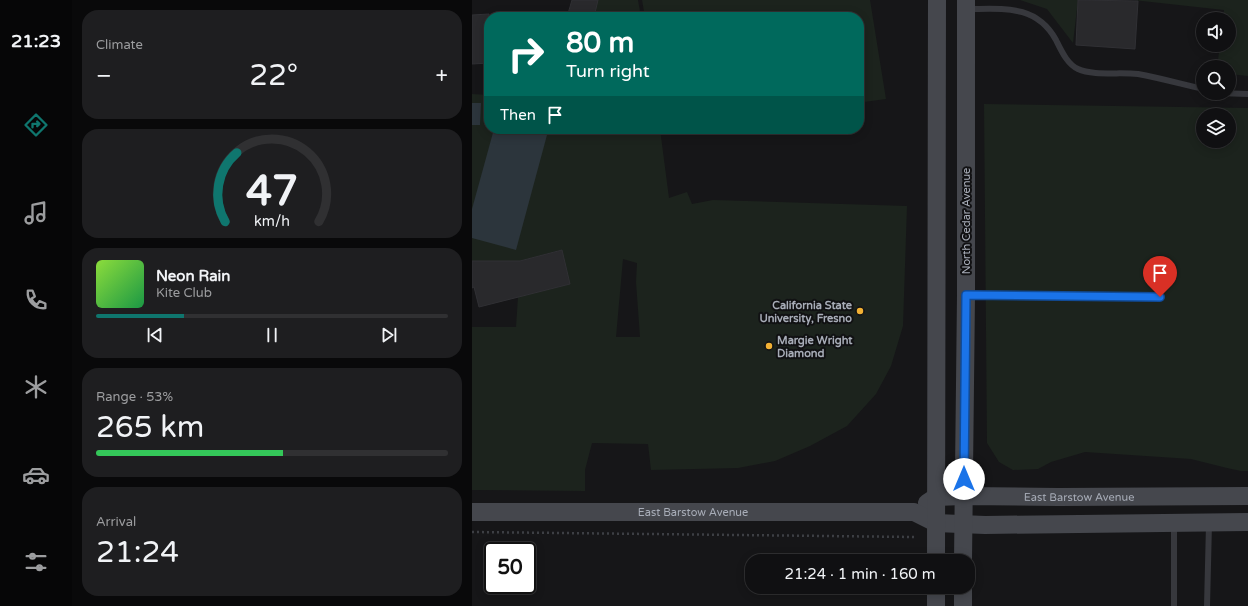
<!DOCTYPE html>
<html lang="en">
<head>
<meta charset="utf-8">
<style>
	body { margin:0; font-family:"Varela Round",sans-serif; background:#1e1e20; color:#f1f3f6; height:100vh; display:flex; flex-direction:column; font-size:15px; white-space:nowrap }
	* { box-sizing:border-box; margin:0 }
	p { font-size:13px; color:#9c9d9f }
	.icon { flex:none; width:22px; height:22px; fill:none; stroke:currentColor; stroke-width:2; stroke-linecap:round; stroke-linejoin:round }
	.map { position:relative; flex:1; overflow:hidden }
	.panel { display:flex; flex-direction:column; gap:10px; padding:10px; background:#09090a; width:400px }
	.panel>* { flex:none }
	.top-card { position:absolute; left:12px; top:12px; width:380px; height:122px; border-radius:16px; box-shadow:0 2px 10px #0003,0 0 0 1px #303032; background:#00695c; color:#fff; overflow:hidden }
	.controls { position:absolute; left:724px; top:12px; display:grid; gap:8px }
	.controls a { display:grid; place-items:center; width:40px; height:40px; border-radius:50%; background:#101012; box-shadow:0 2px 10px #0003,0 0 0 1px #303032; font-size:20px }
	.speed { position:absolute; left:12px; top:542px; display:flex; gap:8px; font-size:20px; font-weight:700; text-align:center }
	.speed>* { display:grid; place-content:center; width:52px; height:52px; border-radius:50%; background:#101012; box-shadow:0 2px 10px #0003,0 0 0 1px #303032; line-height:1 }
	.speed .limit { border:2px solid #111; border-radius:6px; background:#fff; color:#111 }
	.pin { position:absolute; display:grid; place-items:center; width:34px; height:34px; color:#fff; margin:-41px -17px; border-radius:50% 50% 50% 0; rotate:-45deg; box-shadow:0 0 4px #0007 }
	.pin .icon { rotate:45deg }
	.me { position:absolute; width:44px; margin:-22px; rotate:0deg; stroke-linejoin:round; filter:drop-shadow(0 0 3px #0008) }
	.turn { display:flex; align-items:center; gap:14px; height:84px; padding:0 16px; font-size:18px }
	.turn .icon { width:52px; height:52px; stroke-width:2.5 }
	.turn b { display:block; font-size:28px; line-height:34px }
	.then { display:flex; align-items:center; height:38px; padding:0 16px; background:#0003; gap:8px; font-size:15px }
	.big { font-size:30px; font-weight:600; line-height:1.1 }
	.panel .card { flex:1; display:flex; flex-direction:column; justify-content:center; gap:6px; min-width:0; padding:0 14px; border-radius:16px; background:#1e1e20 }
	.panel .dial { align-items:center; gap:0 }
	.dial svg { height:104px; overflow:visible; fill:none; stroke:#303032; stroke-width:7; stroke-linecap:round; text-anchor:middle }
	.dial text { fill:#f1f3f6; stroke:none }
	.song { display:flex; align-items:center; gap:12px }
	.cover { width:48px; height:48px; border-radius:6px; background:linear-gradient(135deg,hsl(90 70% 55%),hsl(140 70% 35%)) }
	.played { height:4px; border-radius:2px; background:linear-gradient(90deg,#0f766e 25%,#303032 25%) }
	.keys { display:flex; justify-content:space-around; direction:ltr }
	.heat { display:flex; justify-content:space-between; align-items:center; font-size:22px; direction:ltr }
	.charge { height:6px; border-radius:3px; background:linear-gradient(90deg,#34c759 53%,#303032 0) }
	.trip { position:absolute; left:273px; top:554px; width:230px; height:40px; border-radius:16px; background:#101012; box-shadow:0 2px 10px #0003,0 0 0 1px #303032; font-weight:600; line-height:40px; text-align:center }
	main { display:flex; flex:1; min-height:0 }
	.menu { display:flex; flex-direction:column; width:72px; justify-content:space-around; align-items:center; background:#060607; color:#9c9d9f }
	.menu .icon { width:28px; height:28px }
	.menu .active { color:#0f766e }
	.menu b { font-size:18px; color:#f1f3f6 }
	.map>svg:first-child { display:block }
	.green { fill:#1c231d; fill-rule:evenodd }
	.water { fill:#2c353c }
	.building { fill:#29292c; stroke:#303034 }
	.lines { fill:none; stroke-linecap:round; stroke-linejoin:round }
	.path { stroke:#3d3f44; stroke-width:2.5; stroke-dasharray:2 3; stroke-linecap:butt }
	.lane { stroke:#37383d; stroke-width:6 }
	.secondary { stroke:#45474d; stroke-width:18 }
	.route-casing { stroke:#114b97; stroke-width:10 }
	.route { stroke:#1a73e8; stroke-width:7 }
	.poi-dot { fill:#f2b134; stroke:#111113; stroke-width:1.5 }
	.labels { text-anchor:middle; stroke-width:4; stroke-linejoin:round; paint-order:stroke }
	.street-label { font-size:11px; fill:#a8adb8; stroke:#111113 }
	.poi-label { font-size:11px; font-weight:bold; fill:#a8adb8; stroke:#111113; text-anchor:end }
</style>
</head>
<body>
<main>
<nav class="menu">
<b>21:23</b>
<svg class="icon active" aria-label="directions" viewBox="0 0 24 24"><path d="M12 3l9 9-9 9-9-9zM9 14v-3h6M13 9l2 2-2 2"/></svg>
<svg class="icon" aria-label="music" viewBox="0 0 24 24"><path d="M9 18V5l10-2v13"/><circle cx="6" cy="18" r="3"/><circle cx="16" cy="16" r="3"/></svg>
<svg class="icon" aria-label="phone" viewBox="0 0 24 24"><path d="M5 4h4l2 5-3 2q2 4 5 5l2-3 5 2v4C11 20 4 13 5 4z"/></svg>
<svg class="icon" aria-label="climate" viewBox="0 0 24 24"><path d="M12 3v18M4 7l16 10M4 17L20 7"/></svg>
<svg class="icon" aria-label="car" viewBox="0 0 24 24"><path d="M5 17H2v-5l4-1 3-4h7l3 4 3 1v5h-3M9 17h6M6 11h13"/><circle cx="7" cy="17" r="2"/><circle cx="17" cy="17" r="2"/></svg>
<svg class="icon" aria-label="filters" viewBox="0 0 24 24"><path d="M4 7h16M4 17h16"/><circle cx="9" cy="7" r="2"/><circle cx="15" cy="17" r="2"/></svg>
</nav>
<section class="panel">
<div class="card"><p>Climate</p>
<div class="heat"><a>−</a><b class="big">22°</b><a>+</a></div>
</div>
<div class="card dial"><svg viewBox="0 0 100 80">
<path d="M14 69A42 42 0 1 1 86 69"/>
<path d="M14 69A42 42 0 0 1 23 16" stroke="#0f766e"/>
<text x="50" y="56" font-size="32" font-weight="700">47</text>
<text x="50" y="72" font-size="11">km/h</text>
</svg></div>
<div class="card">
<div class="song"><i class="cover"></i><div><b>Neon Rain</b><p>Kite Club</p></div></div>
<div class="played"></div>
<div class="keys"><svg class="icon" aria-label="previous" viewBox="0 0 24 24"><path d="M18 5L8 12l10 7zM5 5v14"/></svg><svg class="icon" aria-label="pause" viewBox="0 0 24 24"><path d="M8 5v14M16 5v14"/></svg><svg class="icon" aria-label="next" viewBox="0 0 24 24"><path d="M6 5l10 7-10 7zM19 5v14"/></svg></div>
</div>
<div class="card"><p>Range · 53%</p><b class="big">265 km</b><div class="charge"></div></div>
<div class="card"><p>Arrival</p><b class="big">21:24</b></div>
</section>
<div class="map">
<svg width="776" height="606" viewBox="0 0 776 606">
	<rect width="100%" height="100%" fill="#161618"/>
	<g class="green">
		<path d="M126,0h40l3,17h-36l-11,-3z"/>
		<path d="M170,0h228l16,99 -22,3 -5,-29v-56h-214z"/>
		<path d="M548,0h58l-5,43 -26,-34z"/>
		<path d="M661,0h115v76l-19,-2v-7h-12l3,-22h9v-26h-6l1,-9z"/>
		<path d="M0,94l17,1v34h171l9,69 18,-6 5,12 21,-4 194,6 -4,120 -12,40 -15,28 -29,32 -37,20 -35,15 -37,7 -87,2 -3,-26 -56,-1 -7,27v21l-113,-1v-163h44l2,-30 52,-13 -9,-34 -41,11h-48zM151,259l14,4 -1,19 4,55h-24z"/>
		<path d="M512,104l264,4v363h-7l-14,-3 -36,-9 -106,-7 -34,10 -13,7 -25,1 -14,-8 -12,-19zM731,115h26v26h-26z"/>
		<path d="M258,129h59c-20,5 -39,6 -59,0z"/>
	</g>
	<g class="water">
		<path d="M0,103h9l-1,22h-8z"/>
		<path d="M22,129h33l20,6 -31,115 -44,-12v-29z"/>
	</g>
	<g class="building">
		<path d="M100,0h26l-4,17h-27z"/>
		<path d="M606,0l60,1 -3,48 -59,-4z"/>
		<path d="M17,14v49l-17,1v-49z"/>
		<path d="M90,250l8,34 -91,23 -5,-20 -2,1v-27h48z"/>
	</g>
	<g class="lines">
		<path class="path" d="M0,532l442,5"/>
		<g class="lane">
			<path d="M495,9c36,0 69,-5 89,31 5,10 11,24 22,29 15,7 42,3 60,5 22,4 43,10 65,15"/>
			<path d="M746,93l30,1"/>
			<path d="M495,295l193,2"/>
			<path d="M702,606v-81"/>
			<path d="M735,606l2,-82"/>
		</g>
		<g class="secondary">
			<path id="s1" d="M455,503l9,-6 27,-1 95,1 190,-1"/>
			<path id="s2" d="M0,512h442l22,11 49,2 263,-3"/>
			<path d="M464,561l1,-561"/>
			<path d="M491,561l3,-266v-295"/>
			<path d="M491,587v19"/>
			<path d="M464,606v-19"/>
		</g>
	</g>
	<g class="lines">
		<g class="route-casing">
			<path id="route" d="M492,479l2,-184 194,2"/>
		</g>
		<use href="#route" class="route"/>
	</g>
	<g class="poi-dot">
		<circle cx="388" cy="311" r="4"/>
		<circle cx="297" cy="346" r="4"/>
	</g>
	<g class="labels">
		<g class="street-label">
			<text transform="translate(494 221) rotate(-90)" y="4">North Cedar Avenue</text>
			<text dy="4" stroke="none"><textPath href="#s1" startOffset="154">East Barstow Avenue</textPath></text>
			<text dy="4" stroke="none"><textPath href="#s2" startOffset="221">East Barstow Avenue</textPath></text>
		</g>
		<g class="poi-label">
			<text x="380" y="309">California State<tspan x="380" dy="13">University, Fresno</tspan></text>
			<text x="305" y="344" text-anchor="start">Margie Wright<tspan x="305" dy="13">Diamond</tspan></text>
		</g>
	</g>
</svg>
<div class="controls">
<a><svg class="icon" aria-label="sound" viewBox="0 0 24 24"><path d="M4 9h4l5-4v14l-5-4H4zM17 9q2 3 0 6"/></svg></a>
<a><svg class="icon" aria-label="search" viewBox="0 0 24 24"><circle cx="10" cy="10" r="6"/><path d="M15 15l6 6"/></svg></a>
<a><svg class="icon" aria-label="layers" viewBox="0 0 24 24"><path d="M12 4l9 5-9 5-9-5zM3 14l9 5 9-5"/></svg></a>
</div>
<div class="speed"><div class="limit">50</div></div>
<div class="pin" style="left:688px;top:297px;background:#d93025"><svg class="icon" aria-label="arrive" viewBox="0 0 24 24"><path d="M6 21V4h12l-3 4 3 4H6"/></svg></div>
<svg class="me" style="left:492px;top:479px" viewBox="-20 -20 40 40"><circle r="19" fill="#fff"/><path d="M0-13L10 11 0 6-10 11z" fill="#1a73e8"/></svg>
<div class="trip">21:24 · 1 min · 160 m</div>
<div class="top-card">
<div class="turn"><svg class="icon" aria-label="right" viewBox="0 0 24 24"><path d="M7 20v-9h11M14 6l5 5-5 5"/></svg><div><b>80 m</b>Turn right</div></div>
<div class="then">Then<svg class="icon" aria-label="arrive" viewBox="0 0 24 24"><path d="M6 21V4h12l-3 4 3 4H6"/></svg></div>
</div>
</div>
</main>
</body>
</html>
